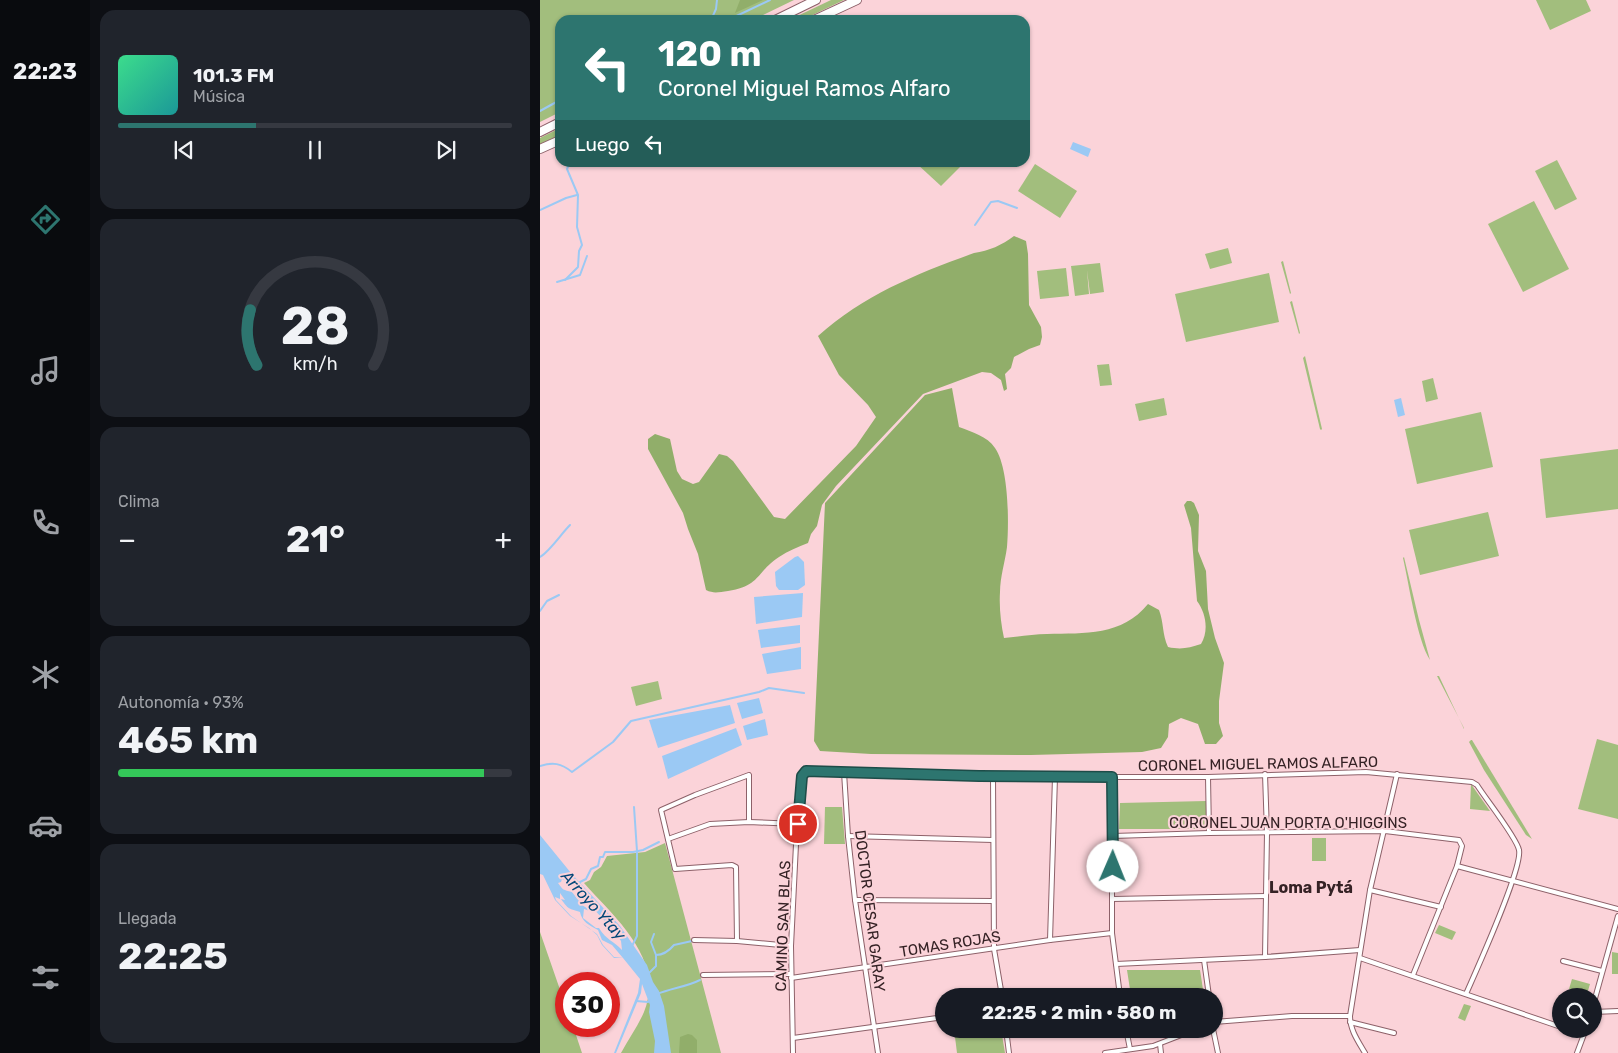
<!DOCTYPE html>
<html lang="es">
<head>
<meta charset="utf-8">
<style>
	body { margin:0; font-family:Rubik,sans-serif; background:#20242c; color:#f1f3f6; height:100vh; display:flex; flex-direction:column; font-size:19px; white-space:nowrap }
	* { box-sizing:border-box; margin:0 }
	p { font-size:16px; color:#9ea1a6 }
	.icon { flex:none; width:28px; height:28px; fill:none; stroke:currentColor; stroke-width:2; stroke-linecap:round; stroke-linejoin:round }
	.map { position:relative; flex:1; overflow:hidden }
	.panel { display:flex; flex-direction:column; gap:10px; padding:10px; background:#0d0f14; width:450px }
	.panel>* { flex:none }
	.guide { position:absolute; left:15px; top:15px; width:475px; height:152px; border-radius:15px; box-shadow:0 1px 4px #0004; background:#2d756f; color:#fff; overflow:hidden }
	.tools { position:absolute; left:1012px; top:988px; display:grid; gap:10px }
	.tools a { display:grid; place-items:center; width:50px; height:50px; border-radius:50%; background:#171b24; box-shadow:0 1px 4px #0004; font-size:25px }
	.speed { position:absolute; left:15px; top:972px; display:flex; gap:10px; font-size:25px; font-weight:700; text-align:center }
	.speed>* { display:grid; place-content:center; width:65px; height:65px; border-radius:50%; background:#171b24; box-shadow:0 1px 4px #0004; line-height:1 }
	.speed .limit { border:8px solid #d22; background:#fff; color:#111 }
	.pin { position:absolute; display:grid; place-items:center; width:42px; height:42px; color:#fff; margin:-21px; border:2px solid #fff; border-radius:50%; box-shadow:0 1px 5px #0007 }
	.me { position:absolute; width:55px; margin:-28px; rotate:1deg; stroke-linejoin:round; filter:drop-shadow(0 0 4px #0008) }
	.turn { display:flex; align-items:center; gap:18px; height:105px; padding:0 20px; font-size:22px }
	.turn .icon { width:65px; height:65px; stroke-width:2.5 }
	.turn b { display:block; font-size:35px; line-height:42px }
	.then { display:flex; align-items:center; height:48px; padding:0 20px; background:#0003; gap:10px; font-size:19px }
	.big { font-size:38px; font-weight:700; line-height:1.1 }
	.panel .card { flex:1; display:flex; flex-direction:column; justify-content:center; gap:8px; min-width:0; padding:0 18px; border-radius:15px; background:#20242c }
	.panel .dial { align-items:center; gap:0 }
	.dial svg { height:130px; overflow:visible; fill:none; stroke:#363941; stroke-width:7; stroke-linecap:round; text-anchor:middle }
	.dial text { fill:#f1f3f6; stroke:none }
	.song { display:flex; align-items:center; gap:15px }
	.cover { width:60px; height:60px; border-radius:8px; background:linear-gradient(135deg,hsl(150 70% 55%),hsl(180 70% 35%)) }
	.played { height:5px; border-radius:2px; background:linear-gradient(90deg,#2d756f 35%,#363941 35%) }
	.keys { display:flex; justify-content:space-around; direction:ltr }
	.heat { display:flex; justify-content:space-between; align-items:center; font-size:28px; direction:ltr }
	.charge { height:8px; border-radius:4px; background:linear-gradient(90deg,#34c759 93%,#363941 0) }
	.trip { position:absolute; left:395px; top:988px; width:288px; height:50px; border-radius:25px; background:#171b24; box-shadow:0 1px 4px #0004; font-weight:700; line-height:50px; text-align:center }
	main { display:flex; flex:1; min-height:0 }
	.menu { display:flex; flex-direction:column; width:90px; justify-content:space-around; align-items:center; background:#090b0e; color:#9ea1a6 }
	.menu .icon { width:35px; height:35px }
	.menu .selected { color:#2d756f }
	.menu b { font-size:22px; color:#f1f3f6 }
	.map>svg:first-child { display:block }
	.green { fill:#a2be7d }
	.forest { fill:#91ae6a }
	.water { fill:#9bc9f4; fill-rule:evenodd }
	.lines { fill:none; stroke-linecap:round; stroke-linejoin:round }
	.stream { stroke:#9bc9f4; stroke-width:2 }
	.minor-casing { stroke:#8d6169; stroke-width:6 }
	.motorway-casing { stroke:#8d6169; stroke-width:10 }
	.minor { stroke:#fff; stroke-width:4 }
	.motorway { stroke:#fff; stroke-width:8 }
	.route-casing { stroke:#1d4c48; stroke-width:12 }
	.route { stroke:#2d756f; stroke-width:9 }
	.labels { text-anchor:middle; stroke-width:4; stroke-linejoin:round; paint-order:stroke }
	.street-label { font-size:15px; fill:#352225; stroke:#fbd3d9 }
	.neighbourhood-label { font-size:16px; font-weight:bold; fill:#352225; stroke:#fbd3d9 }
	.water-label { font-size:16px; font-style:italic; fill:#034879; stroke:#fbd3d9 }
</style>
</head>
<body>
<main>
<nav class="menu">
<b>22:23</b>
<svg class="icon selected" aria-label="directions" viewBox="0 0 24 24"><path d="M12 3l9 9-9 9-9-9zM9 14v-3h6M13 9l2 2-2 2"/></svg>
<svg class="icon" aria-label="music" viewBox="0 0 24 24"><path d="M9 18V5l10-2v13"/><circle cx="6" cy="18" r="3"/><circle cx="16" cy="16" r="3"/></svg>
<svg class="icon" aria-label="phone" viewBox="0 0 24 24"><path d="M5 4h4l2 5-3 2q2 4 5 5l2-3 5 2v4C11 20 4 13 5 4z"/></svg>
<svg class="icon" aria-label="climate" viewBox="0 0 24 24"><path d="M12 3v18M4 7l16 10M4 17L20 7"/></svg>
<svg class="icon" aria-label="car" viewBox="0 0 24 24"><path d="M5 17H2v-5l4-1 3-4h7l3 4 3 1v5h-3M9 17h6M6 11h13"/><circle cx="7" cy="17" r="2"/><circle cx="17" cy="17" r="2"/></svg>
<svg class="icon" aria-label="filters" viewBox="0 0 24 24"><path d="M4 7h16M4 17h16"/><circle cx="9" cy="7" r="2"/><circle cx="15" cy="17" r="2"/></svg>
</nav>
<section class="panel">
<div class="card">
<div class="song"><i class="cover"></i><div><b>101.3 FM</b><p>Música</p></div></div>
<div class="played"></div>
<div class="keys"><svg class="icon" aria-label="previous" viewBox="0 0 24 24"><path d="M18 5L8 12l10 7zM5 5v14"/></svg><svg class="icon" aria-label="pause" viewBox="0 0 24 24"><path d="M8 5v14M16 5v14"/></svg><svg class="icon" aria-label="next" viewBox="0 0 24 24"><path d="M6 5l10 7-10 7zM19 5v14"/></svg></div>
</div>
<div class="card dial"><svg viewBox="0 0 100 80">
<path d="M14 69A42 42 0 1 1 86 69"/>
<path d="M14 69A42 42 0 0 1 10 35" stroke="#2d756f"/>
<text x="50" y="56" font-size="32" font-weight="700">28</text>
<text x="50" y="72" font-size="11">km/h</text>
</svg></div>
<div class="card"><p>Clima</p>
<div class="heat"><a>−</a><b class="big">21°</b><a>+</a></div>
</div>
<div class="card"><p>Autonomía · 93%</p><b class="big">465 km</b><div class="charge"></div></div>
<div class="card"><p>Llegada</p><b class="big">22:25</b></div>
</section>
<div class="map">
<svg width="1078" height="1053" viewBox="0 0 1078 1053">
	<rect width="100%" height="100%" fill="#fbd3d9"/>
	<g class="green">
		<path d="M0,0h254l-41,20h-193v92l-20,10z"/>
		<path d="M291,0h13l-42,20h-13z"/>
		<path d="M996,0h50l5,11 -41,19z"/>
		<path d="M20,128v7l-20,9v-6z"/>
		<path d="M1017,160l20,39 -22,11 -20,-39z"/>
		<path d="M376,163h48l-23,23z"/>
		<path d="M495,164l42,27 -17,27 -42,-27z"/>
		<path d="M994,201l35,68 -46,23 -35,-68z"/>
		<path d="M688,248l4,15 -22,6 -5,-15z"/>
		<path d="M743,261l8,32 -1,1 -9,-32z"/>
		<path d="M560,263l4,29 -14,2 -3,-24 2,24 -14,2 -4,-30z"/>
		<path d="M526,268l3,28 -29,3 -3,-28z"/>
		<path d="M729,273l10,49 -93,20 -11,-48z"/>
		<path d="M752,301l8,32 -1,1 -9,-32z"/>
		<path d="M765,356l17,73 -1,1 -1,-1 -17,-71z"/>
		<path d="M569,364l3,21 -12,1 -3,-21z"/>
		<path d="M893,378l5,21 -12,3 -4,-21z"/>
		<path d="M624,398l3,17 -28,6 -4,-17z"/>
		<path d="M941,412l12,55 -76,17 -12,-55z"/>
		<path d="M1078,449v60l-72,9 -6,-59z"/>
		<path d="M948,512l11,44 -79,19 -11,-45z"/>
		<path d="M864,557l15,63 11,40c-13,-20 -21,-76 -27,-102z"/>
		<path d="M897,676h2l25,53v-1z"/>
		<path d="M118,681l4,18 -26,7 -5,-19z"/>
		<path d="M1057,739l21,6v74l-40,-10z"/>
		<path d="M931,740h1l60,99 -6,-4 -42,-65 -15,-28z"/>
		<path d="M931,784l19,27 -20,-2z"/>
		<path d="M666,801v28h-87l1,-26z"/>
		<path d="M285,807h17l3,37h-21z"/>
		<rect x="772" y="838" width="14" height="23"/>
		<path d="M125,843l56,210h-100c7,-13 17,-27 23,-41 21,-53 -28,-93 -60,-129l6,-3 4,-8 7,-5 6,-11 38,-4z"/>
		<path d="M899,925l17,7 -4,8 -17,-7z"/>
		<path d="M0,932l26,75v19h7l9,27h-42z"/>
		<path d="M1072,952l6,1v21h-6z"/>
		<path d="M587,970h73l4,26h-73z"/>
		<path d="M1032,979l18,5 -3,10 -18,-5z"/>
		<path d="M924,1004l7,2 -6,15 -7,-3z"/>
		<path d="M414,1029h47l4,24h-48z"/>
		<path d="M595,1029h46l-21,7 -23,2z"/>
	</g>
	<g class="forest">
		<path d="M200,0h23l-28,13z"/>
		<path d="M474,236l12,5 2,13 1,51 12,22 1,10 -2,8 -11,4 -15,8 -3,11 -6,6 2,15 -3,2 -3,-11 -10,-7 -9,-1 -59,22 -87,92 -14,19 -5,21 -6,8 -3,9c-10,4 -20,8 -29,14 -23,15 -18,29 -51,34 -9,1 -14,3 -22,-1l-8,-36 -10,-25 -5,-16 -35,-64v-10l7,-5 15,5 7,32 5,8 11,5 6,-2 20,-28 8,2 6,5 41,56 11,2 71,-73 20,-29 -8,-12 -29,-30 -21,-39c46,-41 98,-62 156,-83 15,-2 28,-8 40,-17z"/>
		<path d="M412,388l7,39c13,5 28,9 36,21 14,20 14,75 12,99 -2,15 -7,30 -7,45 -1,16 1,32 4,46 15,-1 29,-4 43,-4 38,-1 75,2 101,-30l11,6c5,13 3,24 9,37 13,3 21,1 33,-3 8,-13 5,-31 -4,-43l-6,-73 -7,-23 3,-4h4l3,2 5,12 -1,36 8,20 2,38 7,29 9,25 -5,38v22l4,13 -7,8h-11l-7,-20 -17,-6 -12,6 -1,13 -7,11 -19,4 -111,3 -160,-1 -51,-3 -6,-10 11,-238 100,-108z"/>
		<path d="M148,1034l4,1 5,5v13h-18l1,-16z"/>
	</g>
	<g class="water">
		<path d="M533,142l18,7 -3,8 -18,-8z"/>
		<path d="M861,398l4,17 -7,2 -4,-17z"/>
		<path d="M258,556l6,6 1,23 -7,5h-19l-3,-4 -1,-14 20,-15z"/>
		<path d="M263,593l-1,24 -46,7 -2,-27z"/>
		<path d="M260,625v18l-39,5 -3,-18z"/>
		<path d="M261,647v22l-34,5 -5,-20z"/>
		<path d="M219,698l4,15 -21,6 -5,-16z"/>
		<path d="M190,705l5,18 -77,25 -9,-28z"/>
		<path d="M225,719l3,16 -21,5 -4,-14z"/>
		<path d="M196,728l6,17 -74,34 -6,-23z"/>
		<path d="M0,835l31,38 49,53 27,39 6,17 6,9 5,15 7,47h-17l1,-12 -6,-29 1,-7 -8,-21 -1,9 -25,60h-2l24,-60 2,-14 -17,-21h-9l-12,-13 -5,-10 -8,-7 -19,-12 -15,-16 -12,-25 -3,-1zM22,879l19,10 10,17 22,24 8,11 1,9c-8,-9 -16,-10 -23,-22h-3l-13,-10 1,-9 9,3 -11,-7 -10,-13c-9,-2 -9,-2 -14,-9l3,-1zM20,893l5,7 -4,-1c8,11 7,9 19,13 2,10 9,13 18,18l4,10 10,5 11,13 -9,-1 -11,-12 -6,-11 -26,-18 -15,-16 -1,-3 5,2z"/>
	</g>
	<g class="lines">
		<g class="stream">
			<path d="M171,20l5,-11 1,-9"/>
			<path d="M188,20l42,-20"/>
			<path d="M0,111l20,-11"/>
			<path d="M0,210l26,-12 11,-3"/>
			<path d="M435,225l16,-23 7,-1 19,7"/>
			<path d="M25,280l13,-13 1,-16 3,-6 -5,-18 1,-32 -11,-26 3,-7"/>
			<path d="M17,282l23,-7 7,-19"/>
			<path d="M0,557c10,-6 21,-23 30,-32"/>
			<path d="M0,611l7,-10 12,-6"/>
			<path d="M0,766c13,-4 21,-3 32,6l41,-30 18,-21 128,-29 10,-4 35,5"/>
			<path d="M40,885v-3l6,-3 5,-10 7,-3 2,-9h3l2,-5h28l10,-2 16,-8"/>
			<path d="M114,934l-3,8 5,13"/>
			<path d="M92,946l5,-10v-85l-3,-44"/>
			<path d="M109,973l7,-7v-11c7,0 13,-4 18,-10l18,-4"/>
			<path d="M117,994c15,-6 29,-7 43,-14"/>
			<path d="M96,1001l12,1 2,-2"/>
		</g>
		<g class="minor-casing">
			<g id="minor">
				<path d="M304,772l4,64 7,64 23,153"/>
				<path d="M725,774l2,59 -2,124"/>
				<path d="M453,776l1,173 8,47"/>
				<path d="M572,777v156l8,63"/>
				<path d="M668,777l1,56"/>
				<path d="M308,836l145,4"/>
				<path d="M573,836l96,-3 176,-2 74,9 3,6 -5,20 -44,109"/>
				<path d="M128,839l42,-15 39,-2 48,2"/>
				<path d="M917,866l161,43"/>
				<path d="M830,890l71,17"/>
				<path d="M572,899l154,-3"/>
				<path d="M315,900l138,1"/>
				<path d="M154,940l43,1 54,5"/>
				<path d="M510,940l5,-163"/>
				<path d="M197,941l-1,-74 -4,-2 -57,4 -14,-59 34,-15 54,-20v47"/>
				<path d="M820,958l201,69"/>
				<path d="M664,960l5,36"/>
				<path d="M1023,961l39,10"/>
				<path d="M576,964l149,-7 95,-7"/>
				<path d="M163,975l88,-1"/>
				<path d="M251,978l259,-38 62,-7"/>
				<path d="M546,996l33,-5"/>
				<path d="M1054,1002l24,-86"/>
				<path d="M1054,1012l24,-1"/>
				<path d="M674,1022l78,-6h58"/>
				<path d="M810,1022l44,11"/>
				<path d="M466,1029l3,24"/>
				<path d="M586,1029l4,20"/>
				<path d="M673,1029l5,24"/>
				<path d="M1026,1029l18,5"/>
				<path d="M253,1038l151,-21"/>
				<path d="M620,1044l1,9"/>
				<path d="M253,1053l-2,-107 6,-122 5,-48 4,-5 173,5 133,1h96l158,-5 106,10 5,3c8,13 40,53 42,65 4,18 -43,121 -53,144"/>
				<path d="M565,1053l48,-7 44,-17"/>
				<path d="M825,1053c-7,-12 -15,-23 -15,-37l20,-126 27,-116"/>
				<path d="M1037,1053l9,-24"/>
			</g>
		</g>
		<g class="motorway-casing">
			<g id="motorway">
				<path d="M235,20l41,-20"/>
				<path d="M274,20l43,-20"/>
				<path d="M0,132l20,-10"/>
				<path d="M0,149l20,-9"/>
			</g>
		</g>
		<use href="#minor" class="minor"/>
		<use href="#motorway" class="motorway"/>
	</g>
	<g class="lines">
		<g class="route-casing">
			<path id="route" d="M258,824l4,-48 4,-5 173,5 133,1 1,90"/>
		</g>
		<use href="#route" class="route"/>
	</g>
	<g class="labels">
		<g class="street-label">
			<text transform="translate(718 764) rotate(-1)" y="5">CORONEL MIGUEL RAMOS ALFARO</text>
			<text x="748" y="828">CORONEL JUAN PORTA O'HIGGINS</text>
			<text transform="translate(330 911) rotate(83)" y="5">DOCTOR CESAR GARAY</text>
			<text transform="translate(243 926) rotate(-88)" y="5">CAMINO SAN BLAS</text>
			<text transform="translate(410 944) rotate(-9)" y="5">TOMAS ROJAS</text>
		</g>
		<g class="neighbourhood-label">
			<text x="771" y="893">Loma Pytá</text>
		</g>
		<g class="water-label">
			<text transform="translate(54 905) rotate(48)" y="6">Arroyo Ytay</text>
		</g>
	</g>
</svg>
<div class="tools">
<a><svg class="icon" aria-label="search" viewBox="0 0 24 24"><circle cx="10" cy="10" r="6"/><path d="M15 15l6 6"/></svg></a>
</div>
<div class="speed"><div class="limit">30</div></div>
<div class="pin" style="left:258px;top:824px;background:#d93025"><svg class="icon" aria-label="arrive" viewBox="0 0 24 24"><path d="M6 21V4h12l-3 4 3 4H6"/></svg></div>
<svg class="me" style="left:573px;top:867px" viewBox="-20 -20 40 40"><circle r="19" fill="#fff"/><path d="M0-13L10 11 0 6-10 11z" fill="#2d756f"/></svg>
<div class="trip">22:25 · 2 min · 580 m</div>
<div class="guide">
<div class="turn"><svg class="icon" aria-label="left" viewBox="0 0 24 24"><path d="M17 20v-9H6M10 6l-5 5 5 5"/></svg><div><b>120 m</b>Coronel Miguel Ramos Alfaro</div></div>
<div class="then">Luego<svg class="icon" aria-label="left" viewBox="0 0 24 24"><path d="M17 20v-9H6M10 6l-5 5 5 5"/></svg></div>
</div>
</div>
</main>
</body>
</html>
